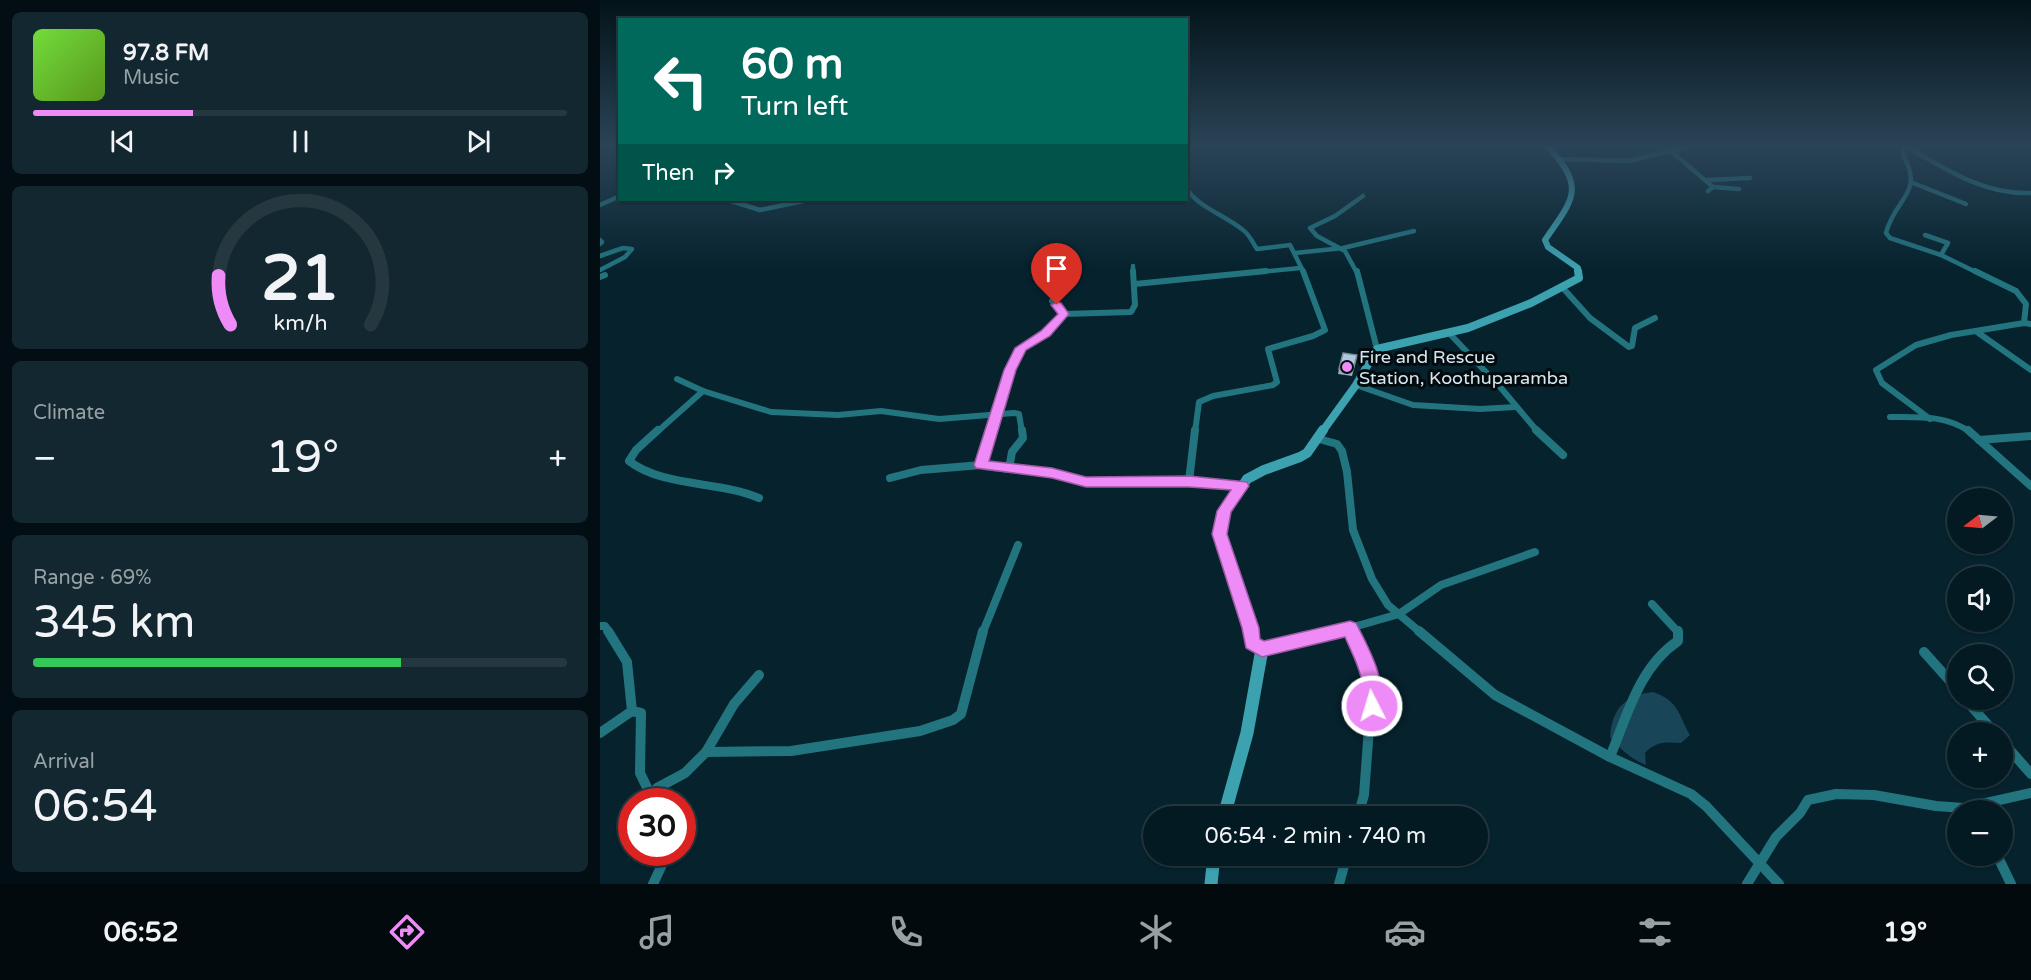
<!DOCTYPE html>
<html lang="en">
<head>
<meta charset="utf-8">
<style>
	body { margin:0; font-family:"Varela Round",sans-serif; background:#12272f; color:#f1f3f6; height:100vh; display:flex; flex-direction:column; font-size:22px; white-space:nowrap }
	* { box-sizing:border-box; margin:0 }
	p { font-size:20px; color:#97a1a5 }
	.icon { flex:none; width:33px; height:33px; fill:none; stroke:currentColor; stroke-width:2; stroke-linecap:round; stroke-linejoin:round }
	.map { position:relative; flex:1; overflow:hidden }
	.details { display:flex; flex-direction:column; gap:12px; padding:12px; background:#020e13; width:600px }
	.details>* { flex:none }
	.guide { position:absolute; left:18px; top:18px; width:570px; height:183px; border-radius:0px; box-shadow:0 2px 4px #0004,0 0 0 2px #253840; background:#00695c; color:#fff; overflow:hidden }
	.needle { width:39px; rotate:254deg }
	.controls { position:absolute; left:1347px; top:488px; display:grid; gap:12px }
	.controls a { display:grid; place-items:center; width:66px; height:66px; border-radius:50%; background:#041a22; box-shadow:0 2px 4px #0004,0 0 0 2px #253840; font-size:30px }
	.speed { position:absolute; left:18px; top:788px; display:flex; gap:12px; font-size:30px; font-weight:700; text-align:center }
	.speed>* { display:grid; place-content:center; width:78px; height:78px; border-radius:50%; background:#041a22; box-shadow:0 2px 4px #0004,0 0 0 2px #253840; line-height:1 }
	.speed .limit { border:9px solid #d22; background:#fff; color:#111 }
	.pin { position:absolute; display:grid; place-items:center; width:51px; height:51px; color:#fff; margin:-62px -26px; border-radius:50% 50% 50% 0; rotate:-45deg; box-shadow:0 0 6px #0007 }
	.pin .icon { rotate:45deg }
	.me { position:absolute; width:66px; margin:-33px; rotate:355deg; stroke-linejoin:round; filter:drop-shadow(0 0 4px #0008) }
	.turn { display:flex; align-items:center; gap:21px; height:126px; padding:0 24px; font-size:27px }
	.turn .icon { width:78px; height:78px; stroke-width:2.5 }
	.turn b { display:block; font-size:42px; line-height:51px }
	.then { display:flex; align-items:center; height:57px; padding:0 24px; background:#0003; gap:12px; font-size:22px }
	.big { font-size:45px; font-weight:600; line-height:1.1 }
	.details .tile { flex:1; display:flex; flex-direction:column; justify-content:center; gap:9px; min-width:0; padding:0 21px; border-radius:9px; background:#12272f }
	.details .dial { align-items:center; gap:0 }
	.dial svg { height:156px; overflow:visible; fill:none; stroke:#253840; stroke-width:7; stroke-linecap:round; text-anchor:middle }
	.dial text { fill:#f1f3f6; stroke:none }
	.song { display:flex; align-items:center; gap:18px }
	.cover { width:72px; height:72px; border-radius:9px; background:linear-gradient(135deg,hsl(100 70% 55%),hsl(90 70% 35%)) }
	.played { height:6px; border-radius:3px; background:linear-gradient(90deg,#ef8bf7 30%,#253840 30%) }
	.keys { display:flex; justify-content:space-around; direction:ltr }
	.heat { display:flex; justify-content:space-between; align-items:center; font-size:33px; direction:ltr }
	.charge { height:9px; border-radius:4px; background:linear-gradient(90deg,#34c759 69%,#253840 0) }
	.trip { position:absolute; left:543px; top:806px; width:345px; height:60px; border-radius:30px; background:#041a22; box-shadow:0 2px 4px #0004,0 0 0 2px #253840; font-weight:600; line-height:60px; text-align:center }
	.menu { display:flex; height:96px; justify-content:space-around; align-items:center; background:#020a0e; color:#97a1a5 }
	.menu .icon { width:42px; height:42px }
	.menu .selected { color:#ef8bf7 }
	.menu b { font-size:27px; color:#f1f3f6 }
	main { display:flex; flex:1; min-height:0 }
	.map>svg:first-child { display:block }
	.green { fill:#184557 }
	.lines { fill:none; stroke-linecap:round; stroke-linejoin:round }
	.street-far3 { stroke:#22747f; stroke-width:4.5 }
	.street-far2 { stroke:#22747f; stroke-width:6 }
	.street-far1 { stroke:#22747f; stroke-width:8 }
	.street { stroke:#22747f; stroke-width:10 }
	.secondary-far3 { stroke:#3da2b0; stroke-width:6 }
	.secondary-far2 { stroke:#3da2b0; stroke-width:8 }
	.secondary-far1 { stroke:#3da2b0; stroke-width:10 }
	.secondary { stroke:#3da2b0; stroke-width:13 }
	.wall { fill:#97acbf }
	.building { fill:#b0c8de; stroke:#7b8c9b; stroke-width:1.5 }
	.route { fill:#ef8bf7; stroke:#9b5aa1; stroke-width:1.5 }
	.poi-dot { fill:#ef8bf7; stroke:#020a0e; stroke-width:2 }
	.labels { text-anchor:middle; stroke-width:6; stroke-linejoin:round; paint-order:stroke }
	.poi-label { font-size:18px; fill:#d7e7ef; stroke:#020a0e; text-anchor:start }
</style>
</head>
<body>
<main>
<section class="details">
<div class="tile">
<div class="song"><i class="cover"></i><div><b>97.8 FM</b><p>Music</p></div></div>
<div class="played"></div>
<div class="keys"><svg class="icon" aria-label="previous" viewBox="0 0 24 24"><path d="M18 5L8 12l10 7zM5 5v14"/></svg><svg class="icon" aria-label="pause" viewBox="0 0 24 24"><path d="M8 5v14M16 5v14"/></svg><svg class="icon" aria-label="next" viewBox="0 0 24 24"><path d="M6 5l10 7-10 7zM19 5v14"/></svg></div>
</div>
<div class="tile dial"><svg viewBox="0 0 100 80">
<path d="M14 69A42 42 0 1 1 86 69"/>
<path d="M14 69A42 42 0 0 1 8 44" stroke="#ef8bf7"/>
<text x="50" y="56" font-size="32" font-weight="700">21</text>
<text x="50" y="72" font-size="11">km/h</text>
</svg></div>
<div class="tile"><p>Climate</p>
<div class="heat"><a>−</a><b class="big">19°</b><a>+</a></div>
</div>
<div class="tile"><p>Range · 69%</p><b class="big">345 km</b><div class="charge"></div></div>
<div class="tile"><p>Arrival</p><b class="big">06:54</b></div>
</section>
<div class="map">
<svg width="1431" height="884" viewBox="0 0 1431 884">
	<rect width="100%" height="100%" fill="#05222d"/>
	<path class="green" d="M1053,692c26,9 25,22 37,43l-9,8c-15,-1 -25,-2 -36,10l1,12c-15,-6 -25,-15 -36,-28 2,-29 16,-42 43,-45z"/>
	<g class="lines">
		<g class="street-far3">
			<path d="M1305,146l-2,9c22,38 -8,43 -17,78l4,5 51,17 7,-12 -23,-8"/>
			<path d="M1306,146c39,23 78,49 125,47"/>
			<path d="M1072,152l41,35 -5,4"/>
			<path d="M959,159l70,2 62,-15"/>
			<path d="M1107,180l43,-2"/>
			<path d="M1313,183l53,21"/>
			<path d="M1113,187l26,2"/>
			<path d="M586,188c14,21 38,26 57,42 6,4 10,13 14,19l33,-4 14,28"/>
			<path d="M128,200l32,10 48,-10"/>
			<path d="M0,205l20,-9"/>
			<path d="M0,240l2,2 -2,2"/>
			<path d="M695,253l48,-5 71,-17"/>
			<path d="M1341,255l37,18"/>
			<path d="M0,256l23,-8 9,1 -7,8 -25,13"/>
			<path d="M533,266v7"/>
			<path d="M650,273l50,-5"/>
			<path d="M757,273l-12,-22 -28,-15 -7,-8 25,-12 28,-20"/>
		</g>
		<g class="street-far2">
			<path d="M757,271l20,78"/>
			<path d="M1375,271l41,20 10,13 -2,19"/>
			<path d="M0,277l5,-2"/>
			<path d="M535,284l131,-13"/>
			<path d="M962,287l28,31 39,29 3,-1 3,-18 20,-10"/>
			<path d="M452,301l12,13"/>
			<path d="M1377,332l54,38"/>
			<path d="M850,334l51,54 37,44"/>
			<path d="M77,379l26,12 68,21 67,3 43,-4 58,8 75,-6 5,1 3,18"/>
			<path d="M756,385l57,20 67,4 36,-2"/>
			<path d="M1290,417c29,0 56,-2 80,15"/>
			<path d="M1330,419l-48,-36 -6,-13 40,-25 35,-10 73,-12 7,1"/>
			<path d="M57,432l46,-41"/>
			<path d="M392,432l18,-62 11,-22 24,-15 19,-19 67,-2 4,-7 -2,-34"/>
			<path d="M595,432l4,-30 14,-6 60,-11 4,-3 -9,-33 45,-13 12,-6 -22,-59"/>
		</g>
		<g class="street-far1">
			<path d="M58,430l-22,20 -7,11c33,26 91,20 130,37"/>
			<path d="M393,430l-12,32 3,4 25,3"/>
			<path d="M422,430l1,8 -11,14 -3,17 43,4 34,9 103,-1 53,5"/>
			<path d="M936,430l27,25"/>
			<path d="M1368,430l63,56"/>
			<path d="M719,439l18,5 5,7 5,21 6,58 19,49 16,26 32,27"/>
			<path d="M1379,440l52,-4"/>
			<path d="M290,478l31,-8 60,-5"/>
			<path d="M589,481l6,-51"/>
			<path d="M1052,604l26,28"/>
			<path d="M0,626h5l4,6"/>
			<path d="M383,632l35,-87"/>
			<path d="M732,632l18,-4"/>
			<path d="M752,632l-2,-4 49,-14 42,-29 94,-33"/>
		</g>
		<g class="street">
			<path d="M8,631l19,31 5,49 9,2 -1,60 13,27 4,-12 28,-15 21,-21 28,-48 25,-29"/>
			<path d="M751,631l17,40 4,17 -8,107 -6,21"/>
			<path d="M819,631l76,64 115,62 81,37 15,12 73,78"/>
			<path d="M662,649l76,-18"/>
			<path d="M1324,652l34,38"/>
			<path d="M1365,699l29,33"/>
			<path d="M0,733l32,-22"/>
			<path d="M1402,741l29,33"/>
			<path d="M106,752l85,-1 129,-20 33,-11 8,-6 22,-83"/>
			<path d="M1010,757c17,-41 29,-90 68,-116v-10"/>
			<path d="M1397,855l14,29"/>
			<path d="M53,884l15,-32"/>
			<path d="M739,884l8,-29"/>
			<path d="M1147,884l29,-47 24,-24 8,-13 28,-6 38,1 62,11 28,2 67,-15"/>
		</g>
		<path class="secondary-far3" d="M947,146c40,42 26,53 -2,94l3,7 30,21v5"/>
		<path class="secondary-far2" d="M722,432l34,-47 21,-36 91,-21 63,-25 48,-25 -1,-7"/>
		<path class="secondary-far1" d="M651,632l-32,-98 4,-18 24,-37 17,-9 36,-13 7,-4 16,-23"/>
		<g class="secondary">
			<path d="M624,816l23,-83 15,-84 -10,-6 -2,-12"/>
			<path d="M611,884l3,-29"/>
		</g>
	</g>
	<path class="wall" d="M756,361l-4,15 -14,-2 1,-5z"/>
	<path class="building" d="M743,353l14,2 -4,15 -14,-1z"/>
	<linearGradient id="sky" x2="0" y2="1"><stop stop-color="#031319"/><stop offset="0.54" stop-color="#2a4457"/><stop offset="1" stop-color="#2a4457" stop-opacity="0"/></linearGradient>
	<rect width="1431" height="270" fill="url(#sky)"/>
	<path class="route" d="M457,302l4,1 8,11 -19,22 -24,14 -10,20 -27,91 63,7 34,9 103,-1 58,6 2,4 -18,26 -4,22 32,94 1,11 4,2 86,-20 6,2c12,24 34,62 22,89l-6,3 -7,-3c-3,-8 -1,-15 -2,-24 -2,-18 -11,-35 -18,-51l-83,20 -16,-9 -4,-20 -30,-94 5,-23 14,-21 -42,-3h-103l-34,-9 -76,-10 -2,-3 30,-95 11,-22 26,-17 17,-17 -7,-9z"/>
	<circle class="poi-dot" cx="747" cy="367" r="6"/>
	<g class="labels">
		<g class="poi-label">
			<text x="759" y="363">Fire and Rescue<tspan x="759" dy="21">Station, Koothuparamba</tspan></text>
		</g>
	</g>
</svg>
<div class="controls">
<a><svg class="needle" viewBox="-14 -14 28 28"><path d="M0-13l5 13h-10z" fill="#e53935"/><path d="M0 13l5-13h-10z" fill="#97a1a5"/></svg></a>
<a><svg class="icon" aria-label="sound" viewBox="0 0 24 24"><path d="M4 9h4l5-4v14l-5-4H4zM17 9q2 3 0 6"/></svg></a>
<a><svg class="icon" aria-label="search" viewBox="0 0 24 24"><circle cx="10" cy="10" r="6"/><path d="M15 15l6 6"/></svg></a>
<a>+</a>
<a>−</a>
</div>
<div class="speed"><div class="limit">30</div></div>
<div class="pin" style="left:457px;top:305px;background:#d93025"><svg class="icon" aria-label="arrive" viewBox="0 0 24 24"><path d="M6 21V4h12l-3 4 3 4H6"/></svg></div>
<svg class="me" style="left:772px;top:706px" viewBox="-20 -20 40 40"><circle r="17" fill="#ef8bf7" stroke="#fff" stroke-width="3"/><path d="M0-11L8 9 0 5-8 9z" fill="#fff"/></svg>
<div class="trip">06:54 · 2 min · 740 m</div>
<div class="guide">
<div class="turn"><svg class="icon" aria-label="left" viewBox="0 0 24 24"><path d="M17 20v-9H6M10 6l-5 5 5 5"/></svg><div><b>60 m</b>Turn left</div></div>
<div class="then">Then<svg class="icon" aria-label="right" viewBox="0 0 24 24"><path d="M7 20v-9h11M14 6l5 5-5 5"/></svg></div>
</div>
</div>
</main>
<nav class="menu">
<b>06:52</b>
<svg class="icon selected" aria-label="directions" viewBox="0 0 24 24"><path d="M12 3l9 9-9 9-9-9zM9 14v-3h6M13 9l2 2-2 2"/></svg>
<svg class="icon" aria-label="music" viewBox="0 0 24 24"><path d="M9 18V5l10-2v13"/><circle cx="6" cy="18" r="3"/><circle cx="16" cy="16" r="3"/></svg>
<svg class="icon" aria-label="phone" viewBox="0 0 24 24"><path d="M5 4h4l2 5-3 2q2 4 5 5l2-3 5 2v4C11 20 4 13 5 4z"/></svg>
<svg class="icon" aria-label="climate" viewBox="0 0 24 24"><path d="M12 3v18M4 7l16 10M4 17L20 7"/></svg>
<svg class="icon" aria-label="car" viewBox="0 0 24 24"><path d="M5 17H2v-5l4-1 3-4h7l3 4 3 1v5h-3M9 17h6M6 11h13"/><circle cx="7" cy="17" r="2"/><circle cx="17" cy="17" r="2"/></svg>
<svg class="icon" aria-label="filters" viewBox="0 0 24 24"><path d="M4 7h16M4 17h16"/><circle cx="9" cy="7" r="2"/><circle cx="15" cy="17" r="2"/></svg>
<b>19°</b>
</nav>
</body>
</html>
